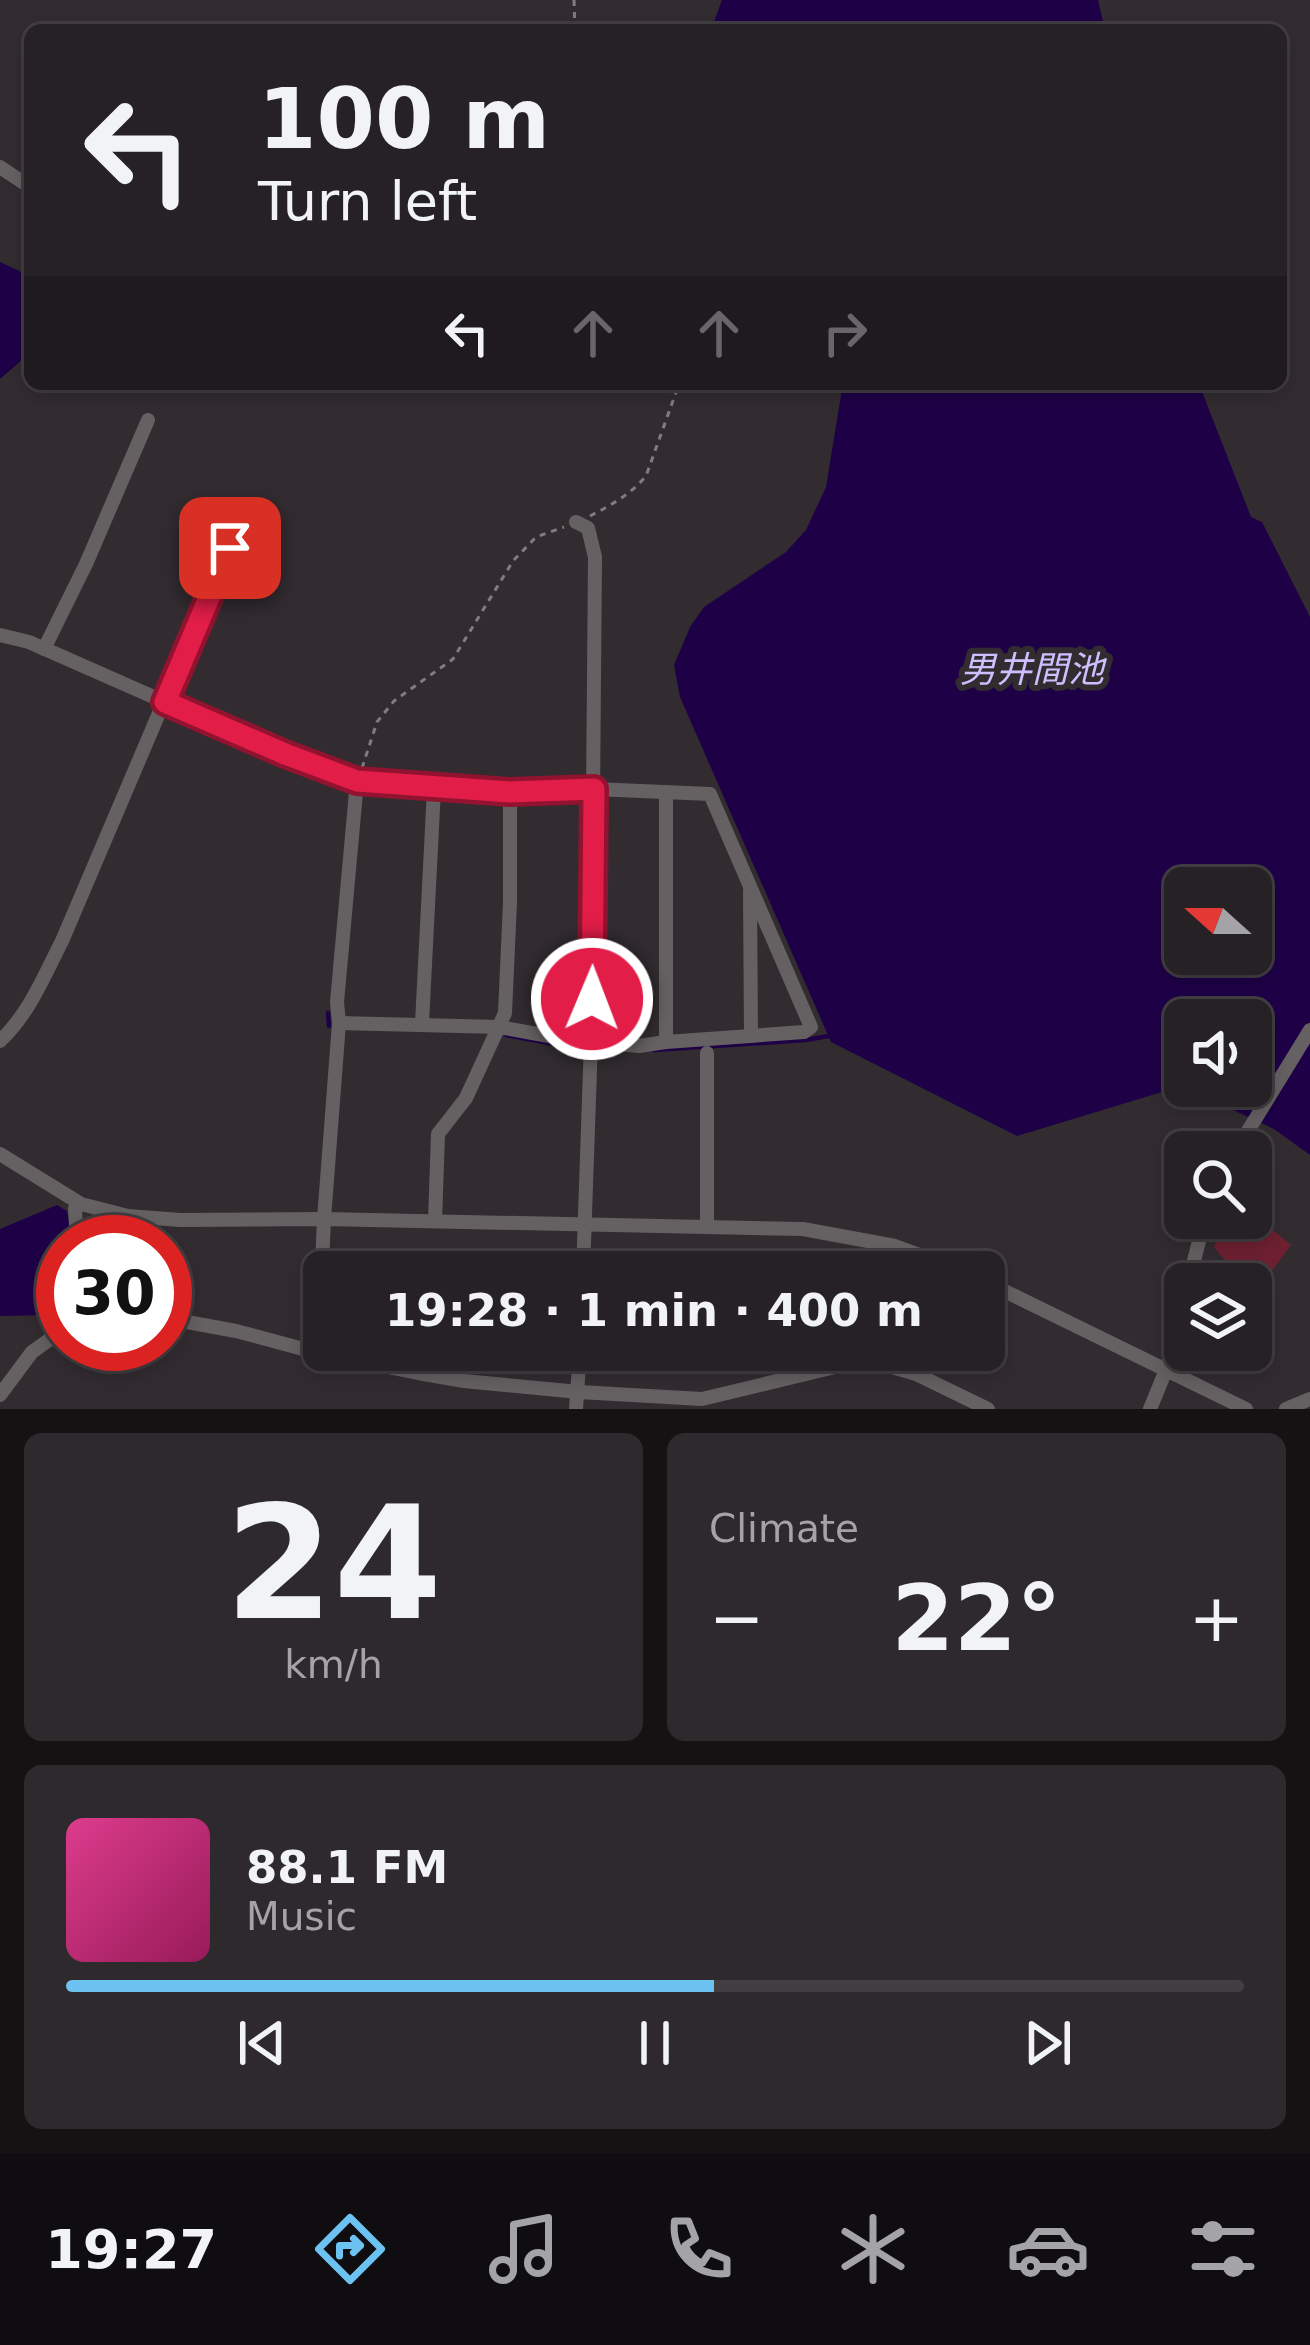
<!DOCTYPE html>
<html lang="en">
<head>
<meta charset="utf-8">
<style>
	body { margin:0; font-family:"DejaVu Sans","Noto Sans JP",sans-serif; background:#2e292d; color:#f1f3f6; height:100vh; display:flex; flex-direction:column; font-size:45px; white-space:nowrap }
	* { box-sizing:border-box; margin:0 }
	p { font-size:39px; color:#a4a3a7 }
	.icon { flex:none; width:66px; height:66px; fill:none; stroke:currentColor; stroke-width:2; stroke-linecap:round; stroke-linejoin:round }
	.map { position:relative; height:1409px; overflow:hidden }
	.drawer { display:flex; flex-direction:column; gap:24px; padding:24px; background:#151214; flex:1 }
	.drawer>* { flex:none }
	.hud { position:absolute; left:24px; top:24px; width:1263px; height:366px; border-radius:18px; box-shadow:0 6px 18px #0003,0 0 0 3px #423e42; background:#262125; color:#f1f3f6; overflow:hidden }
	.needle { width:78px; rotate:291deg }
	.fabs { position:absolute; left:1164px; top:867px; display:grid; gap:24px }
	.fabs a { display:grid; place-items:center; width:108px; height:108px; border-radius:18px; background:#262125; box-shadow:0 6px 18px #0003,0 0 0 3px #423e42; font-size:60px }
	.speed { position:absolute; left:36px; top:1215px; display:flex; gap:24px; font-size:60px; font-weight:700; text-align:center }
	.speed>* { display:grid; place-content:center; width:156px; height:156px; border-radius:50%; background:#262125; box-shadow:0 6px 18px #0003,0 0 0 3px #423e42; line-height:1 }
	.speed .limit { border:18px solid #d22; background:#fff; color:#111 }
	.pin { position:absolute; display:grid; place-items:center; width:102px; height:102px; color:#fff; margin:-51px; border-radius:24px; box-shadow:0 6px 18px #0006 }
	.me { position:absolute; width:132px; margin:-66px; rotate:1deg; stroke-linejoin:round; filter:drop-shadow(0 0 9px #0008) }
	.turn { display:flex; align-items:center; gap:42px; height:252px; padding:0 36px; font-size:54px }
	.turn .icon { width:156px; height:156px; stroke-width:2.5 }
	.turn b { display:block; font-size:84px; line-height:102px }
	.lanes { display:flex; align-items:center; height:114px; padding:0 36px; background:#0003; justify-content:center; gap:60px; direction:ltr }
	.lanes .off { opacity:.35 }
	.big { font-size:90px; font-weight:700; line-height:1.1 }
	.drawer .card { flex:1; display:flex; flex-direction:column; justify-content:center; gap:18px; min-width:0; padding:0 42px; border-radius:18px; background:#2e292d }
	.drawer .dial { align-items:center; gap:0 }
	.dial b { font-size:156px; line-height:1 }
	.song { display:flex; align-items:center; gap:36px }
	.cover { width:144px; height:144px; border-radius:18px; background:linear-gradient(135deg,hsl(330 70% 55%),hsl(330 70% 35%)) }
	.played { height:12px; border-radius:6px; background:linear-gradient(90deg,#6cc3f2 55%,#423e42 55%) }
	.keys { display:flex; justify-content:space-around; direction:ltr }
	.heat { display:flex; justify-content:space-between; align-items:center; font-size:66px; direction:ltr }
	.drawer .tiles { flex:1; display:grid; gap:24px; grid-template-columns:1fr 1fr }
	.card:last-child { grid-column:span 2 }
	.trip { position:absolute; left:303px; top:1251px; width:702px; height:120px; border-radius:18px; background:#262125; box-shadow:0 6px 18px #0003,0 0 0 3px #423e42; font-weight:700; line-height:120px; text-align:center }
	.tab-bar { display:flex; height:192px; justify-content:space-around; align-items:center; background:#0f0d0f; color:#a4a3a7 }
	.tab-bar .icon { width:84px; height:84px }
	.tab-bar .selected { color:#6cc3f2 }
	.tab-bar b { font-size:54px; color:#f1f3f6 }
	.map>svg:first-child { display:block }
	.green { fill:#6e2031 }
	.water { fill:#1e0047; fill-rule:evenodd }
	.lines { fill:none; stroke-linecap:round; stroke-linejoin:round }
	.stream { stroke:#1e0047; stroke-width:4.5 }
	.path { stroke:#817c80; stroke-width:3; stroke-dasharray:6 6; stroke-linecap:butt }
	.minor { stroke:#656162; stroke-width:14 }
	.route-casing { stroke:#92132f; stroke-width:30 }
	.route { stroke:#e11d48; stroke-width:21 }
	.labels { text-anchor:middle; stroke-width:12; stroke-linejoin:round; paint-order:stroke }
	.water-label { font-size:36px; font-style:italic; fill:#cbbffe; stroke:#322c31 }
</style>
</head>
<body>
<div class="map">
<svg width="1310" height="1409" viewBox="0 0 1310 1409">
	<rect width="100%" height="100%" fill="#322c31"/>
	<path class="green" d="M1251,1212l40,33 -35,47 -5,-4v-4h-6l-31,-37 10,-29h27z"/>
	<g class="water">
		<path d="M722,0h376l7,30h-394z"/>
		<path d="M0,262l30,14v77l-30,26z"/>
		<path d="M839,384h360l52,133 11,5 48,95v538l-36,-26 -92,-43 -165,50 -186,-94 -151,-345 -6,-32 16,-38 14,-20 82,-55 20,-22 20,-43 15,-92zM1185,888h66v66h-66zM1185,1020h66v66h-66z"/>
		<path d="M57,1205l10,6 6,31h-10v78l-9,-5 -54,1v-87z"/>
	</g>
	<g class="lines">
		<g class="stream">
			<path d="M328,1013l1,13"/>
			<path d="M506,1035l48,9"/>
			<path d="M654,1050l152,-10 28,-5"/>
		</g>
		<g class="path">
			<path d="M574,0l1,30"/>
			<path d="M590,516c21,-11 40,-21 56,-40l33,-92"/>
			<path d="M362,768l15,-46 17,-21 59,-42 60,-98 23,-24 28,-10"/>
		</g>
		<g class="minor">
			<path d="M0,167l30,20"/>
			<path d="M576,522l12,6 7,29 -4,484 -8,231"/>
			<path d="M0,635l29,7 256,113 72,26 153,11 84,-3 116,5 101,233 -7,5 -138,10 -27,4 -74,-7 -66,-12 -160,-4"/>
			<path d="M44,649l42,-85 62,-144"/>
			<path d="M666,793v249"/>
			<path d="M750,891l1,145"/>
			<path d="M422,1023l12,-234"/>
			<path d="M0,1041c29,-27 44,-65 62,-100l184,-432"/>
			<path d="M707,1053v173"/>
			<path d="M1235,1152l75,-122"/>
			<path d="M0,1154l81,50 47,12 52,4 144,-1 479,10 92,17 71,26"/>
			<path d="M435,1221l3,-87 28,-36 39,-85 5,-111v-110"/>
			<path d="M77,1242l-2,-33 2,-7"/>
			<path d="M984,1281l262,128"/>
			<path d="M1188,1284l17,-66"/>
			<path d="M165,1318l71,13 82,22 100,20 46,8 115,11 123,7 133,-32h57l24,7 72,35"/>
			<path d="M318,1353l6,-134 15,-196 -2,-21 20,-221"/>
			<path d="M0,1395l32,-43 31,-22"/>
			<path d="M576,1409l4,-59"/>
			<path d="M1150,1409l16,-39 19,-69"/>
			<path d="M1286,1409l24,-10"/>
		</g>
	</g>
	<g class="lines">
		<g class="route-casing">
			<path id="route" d="M230,548l-65,154 120,52 72,27 153,11 84,-3 -2,210"/>
		</g>
		<use href="#route" class="route"/>
	</g>
	<g class="labels">
		<g class="water-label">
			<text x="1032" y="682">男井間池</text>
		</g>
	</g>
</svg>
<div class="fabs">
<a><svg class="needle" viewBox="-14 -14 28 28"><path d="M0-13l5 13h-10z" fill="#e53935"/><path d="M0 13l5-13h-10z" fill="#a4a3a7"/></svg></a>
<a><svg class="icon" aria-label="sound" viewBox="0 0 24 24"><path d="M4 9h4l5-4v14l-5-4H4zM17 9q2 3 0 6"/></svg></a>
<a><svg class="icon" aria-label="search" viewBox="0 0 24 24"><circle cx="10" cy="10" r="6"/><path d="M15 15l6 6"/></svg></a>
<a><svg class="icon" aria-label="layers" viewBox="0 0 24 24"><path d="M12 4l9 5-9 5-9-5zM3 14l9 5 9-5"/></svg></a>
</div>
<div class="speed"><div class="limit">30</div></div>
<div class="pin" style="left:230px;top:548px;background:#d93025"><svg class="icon" aria-label="arrive" viewBox="0 0 24 24"><path d="M6 21V4h12l-3 4 3 4H6"/></svg></div>
<svg class="me" style="left:592px;top:999px" viewBox="-20 -20 40 40"><circle r="17" fill="#e11d48" stroke="#fff" stroke-width="3"/><path d="M0-11L8 9 0 5-8 9z" fill="#fff"/></svg>
<div class="trip">19:28 · 1 min · 400 m</div>
<div class="hud">
<div class="turn"><svg class="icon" aria-label="left" viewBox="0 0 24 24"><path d="M17 20v-9H6M10 6l-5 5 5 5"/></svg><div><b>100 m</b>Turn left</div></div>
<div class="lanes"><svg class="icon" aria-label="left" viewBox="0 0 24 24"><path d="M17 20v-9H6M10 6l-5 5 5 5"/></svg><svg class="icon off" aria-label="ahead" viewBox="0 0 24 24"><path d="M12 20V5M6 11l6-6 6 6"/></svg><svg class="icon off" aria-label="ahead" viewBox="0 0 24 24"><path d="M12 20V5M6 11l6-6 6 6"/></svg><svg class="icon off" aria-label="right" viewBox="0 0 24 24"><path d="M7 20v-9h11M14 6l5 5-5 5"/></svg></div>
</div>
</div>
<section class="drawer">
<div class="tiles">
<div class="card dial"><b>24</b><p>km/h</p></div>
<div class="card"><p>Climate</p>
<div class="heat"><a>−</a><b class="big">22°</b><a>+</a></div>
</div>
<div class="card">
<div class="song"><i class="cover"></i><div><b>88.1 FM</b><p>Music</p></div></div>
<div class="played"></div>
<div class="keys"><svg class="icon" aria-label="previous" viewBox="0 0 24 24"><path d="M18 5L8 12l10 7zM5 5v14"/></svg><svg class="icon" aria-label="pause" viewBox="0 0 24 24"><path d="M8 5v14M16 5v14"/></svg><svg class="icon" aria-label="next" viewBox="0 0 24 24"><path d="M6 5l10 7-10 7zM19 5v14"/></svg></div>
</div>
</div>
</section>
<nav class="tab-bar">
<b>19:27</b>
<svg class="icon selected" aria-label="directions" viewBox="0 0 24 24"><path d="M12 3l9 9-9 9-9-9zM9 14v-3h6M13 9l2 2-2 2"/></svg>
<svg class="icon" aria-label="music" viewBox="0 0 24 24"><path d="M9 18V5l10-2v13"/><circle cx="6" cy="18" r="3"/><circle cx="16" cy="16" r="3"/></svg>
<svg class="icon" aria-label="phone" viewBox="0 0 24 24"><path d="M5 4h4l2 5-3 2q2 4 5 5l2-3 5 2v4C11 20 4 13 5 4z"/></svg>
<svg class="icon" aria-label="climate" viewBox="0 0 24 24"><path d="M12 3v18M4 7l16 10M4 17L20 7"/></svg>
<svg class="icon" aria-label="car" viewBox="0 0 24 24"><path d="M5 17H2v-5l4-1 3-4h7l3 4 3 1v5h-3M9 17h6M6 11h13"/><circle cx="7" cy="17" r="2"/><circle cx="17" cy="17" r="2"/></svg>
<svg class="icon" aria-label="filters" viewBox="0 0 24 24"><path d="M4 7h16M4 17h16"/><circle cx="9" cy="7" r="2"/><circle cx="15" cy="17" r="2"/></svg>
</nav>
</body>
</html>
